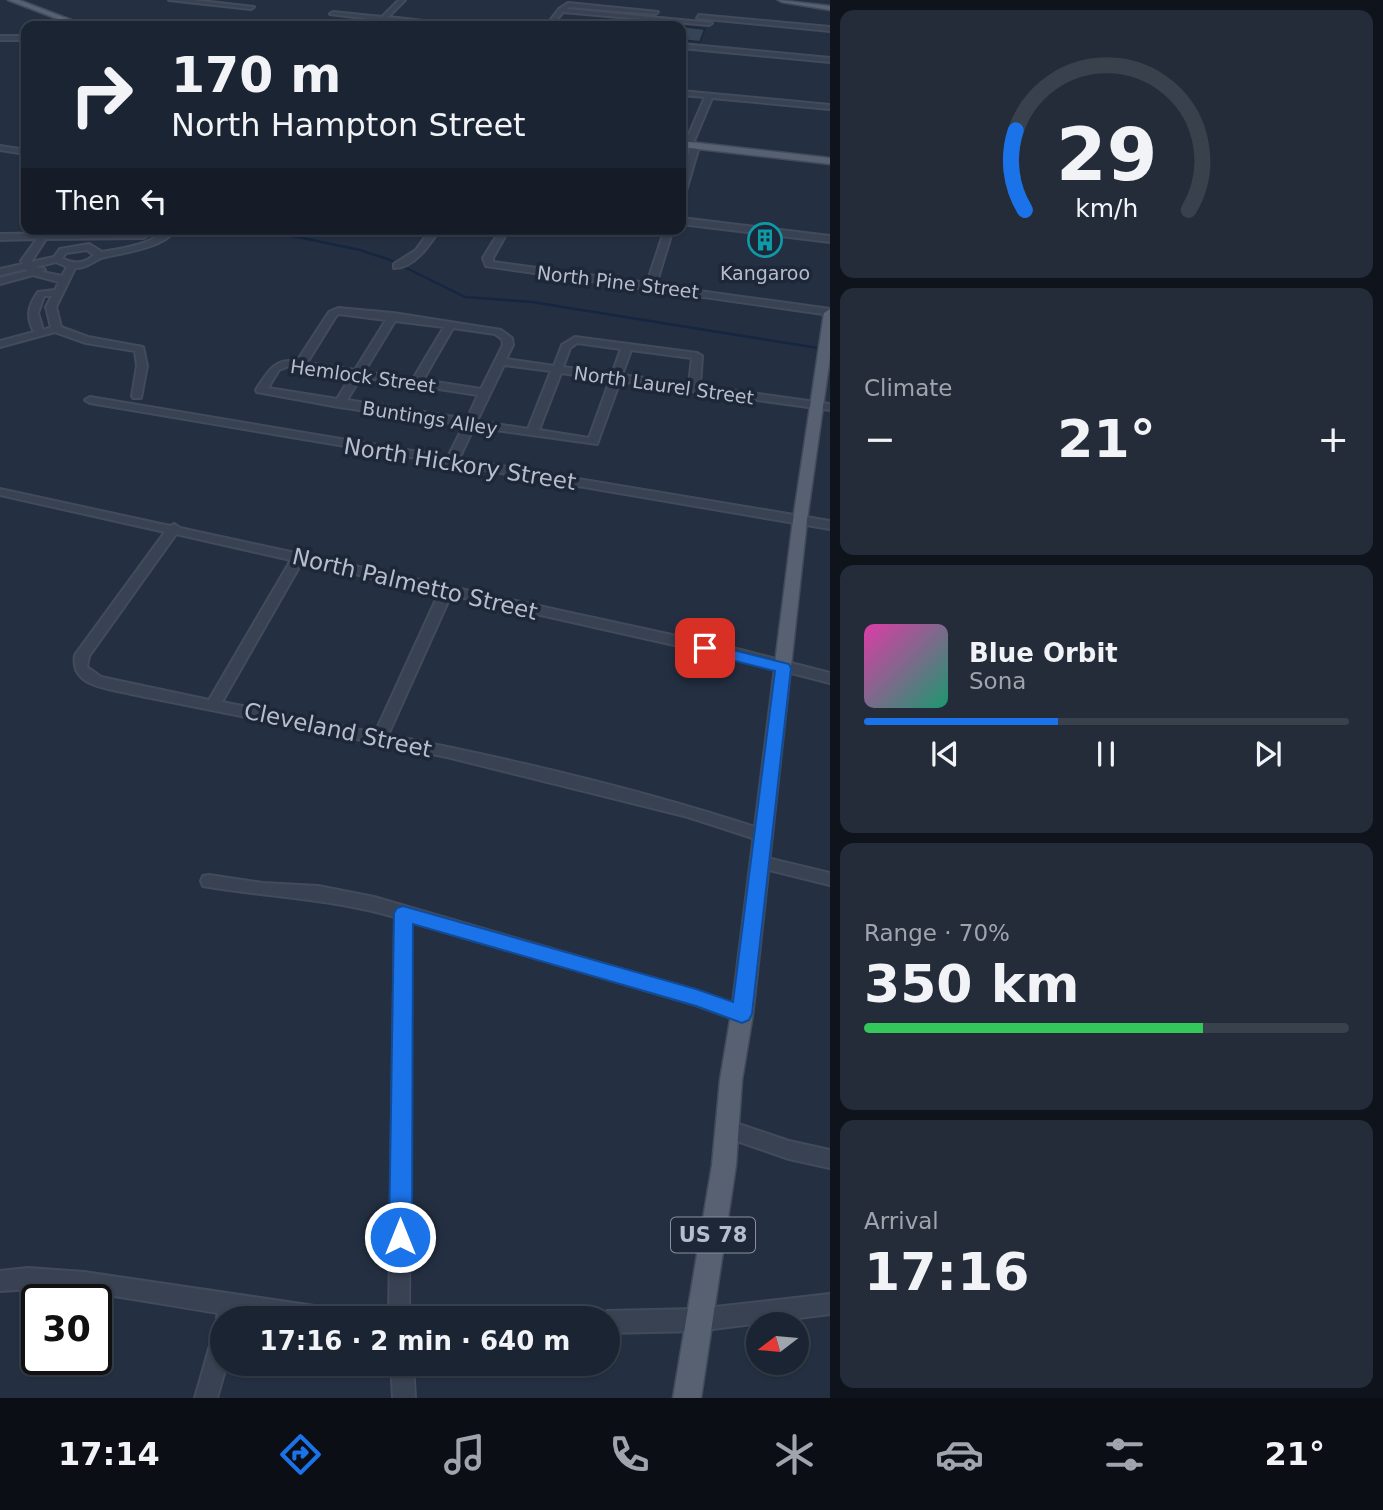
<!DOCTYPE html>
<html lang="en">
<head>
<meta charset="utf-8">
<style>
	body { margin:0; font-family:"DejaVu Sans",sans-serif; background:#242c3a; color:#f1f3f6; height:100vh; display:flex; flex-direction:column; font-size:26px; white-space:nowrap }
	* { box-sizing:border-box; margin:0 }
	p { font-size:23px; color:#a0a4ac }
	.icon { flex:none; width:38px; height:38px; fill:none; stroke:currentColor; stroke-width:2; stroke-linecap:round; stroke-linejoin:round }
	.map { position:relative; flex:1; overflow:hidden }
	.details { display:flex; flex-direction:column; gap:10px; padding:10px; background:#0f141c; width:553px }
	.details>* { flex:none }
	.top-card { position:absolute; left:21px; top:21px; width:665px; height:214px; border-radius:14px; box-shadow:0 2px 5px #0004,0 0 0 2px #39414d; background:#1b2432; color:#f1f3f6; overflow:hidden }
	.needle { width:46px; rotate:254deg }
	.tools { position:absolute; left:746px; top:1312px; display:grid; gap:14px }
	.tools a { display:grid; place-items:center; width:63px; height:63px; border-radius:50%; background:#1b2432; box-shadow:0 2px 5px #0004,0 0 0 2px #39414d; font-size:35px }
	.speed { position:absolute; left:21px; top:1284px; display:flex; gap:14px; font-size:35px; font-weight:700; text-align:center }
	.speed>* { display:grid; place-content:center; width:91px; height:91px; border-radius:50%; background:#1b2432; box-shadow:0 2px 5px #0004,0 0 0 2px #39414d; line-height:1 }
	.speed .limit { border:4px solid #111; border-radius:10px; background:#fff; color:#111 }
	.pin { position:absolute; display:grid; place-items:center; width:60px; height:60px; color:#fff; margin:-30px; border-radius:14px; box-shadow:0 4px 10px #0006 }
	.me { position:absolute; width:77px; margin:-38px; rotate:0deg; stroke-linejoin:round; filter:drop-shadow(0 0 5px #0008) }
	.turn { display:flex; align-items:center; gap:24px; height:147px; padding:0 35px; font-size:32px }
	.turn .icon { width:91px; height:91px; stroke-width:2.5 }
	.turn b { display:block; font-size:49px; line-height:60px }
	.then { display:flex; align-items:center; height:66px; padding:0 35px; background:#0003; gap:14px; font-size:26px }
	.big { font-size:52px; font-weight:800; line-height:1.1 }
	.details .tile { flex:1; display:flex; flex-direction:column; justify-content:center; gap:10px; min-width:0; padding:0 24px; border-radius:14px; background:#242c3a }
	.details .dial { align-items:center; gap:0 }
	.dial svg { height:182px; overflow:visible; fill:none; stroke:#39414d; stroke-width:7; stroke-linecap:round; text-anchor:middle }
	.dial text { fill:#f1f3f6; stroke:none }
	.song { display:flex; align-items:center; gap:21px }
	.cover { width:84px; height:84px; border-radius:10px; background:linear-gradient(135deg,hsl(320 70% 55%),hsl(160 70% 35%)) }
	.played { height:7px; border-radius:4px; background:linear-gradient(90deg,#1a73e8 40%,#39414d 40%) }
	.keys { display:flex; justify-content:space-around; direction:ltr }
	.heat { display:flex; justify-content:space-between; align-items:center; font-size:38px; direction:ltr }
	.charge { height:10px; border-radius:5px; background:linear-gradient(90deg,#34c759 70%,#39414d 0) }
	.trip { position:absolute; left:210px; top:1306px; width:410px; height:70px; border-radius:35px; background:#1b2432; box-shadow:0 2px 5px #0004,0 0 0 2px #39414d; font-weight:800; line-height:70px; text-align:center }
	.menu { display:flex; height:112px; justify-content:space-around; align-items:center; background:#0b0e14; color:#a0a4ac }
	.menu .icon { width:49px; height:49px }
	.menu .on { color:#1a73e8 }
	.menu b { font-size:32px; color:#f1f3f6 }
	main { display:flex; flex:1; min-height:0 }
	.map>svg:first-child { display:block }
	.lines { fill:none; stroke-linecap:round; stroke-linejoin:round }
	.stream { stroke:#162641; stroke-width:2.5 }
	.building { fill:#364458; stroke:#1f2939; stroke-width:2 }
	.minor-casing { stroke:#424b5b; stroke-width:4 }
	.major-casing { stroke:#424b5b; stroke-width:3 }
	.minor { fill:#394252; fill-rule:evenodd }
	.major { fill:#576172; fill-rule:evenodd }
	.route { fill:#1a73e8; stroke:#114b97; stroke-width:2 }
	.labels { text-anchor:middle; stroke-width:7; stroke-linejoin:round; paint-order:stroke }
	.far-poi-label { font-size:19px; fill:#b6bdcc; stroke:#1d2737 }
	.far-street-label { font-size:19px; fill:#b6bdcc; stroke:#1d2737 }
	.shield { fill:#1d2737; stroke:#88909f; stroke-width:2 }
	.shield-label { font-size:21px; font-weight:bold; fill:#b6bdcc }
	.street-label { font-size:23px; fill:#b6bdcc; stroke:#1d2737 }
</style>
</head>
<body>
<main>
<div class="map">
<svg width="830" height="1398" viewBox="0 0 830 1398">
	<rect width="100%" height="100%" fill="#243042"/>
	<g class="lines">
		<path class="stream" d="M293,236l67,14 30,10 75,37 67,5 298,48"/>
	</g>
	<path class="building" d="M681,26l24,3 -5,13 -19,-2z"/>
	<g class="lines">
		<g class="minor-casing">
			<g id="minor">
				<path d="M169,0h24l61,7 -3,2z"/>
				<path d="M399,0h6l-17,17 80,9 -83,-5 -6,4 -3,-2 2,-3 -48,-6 3,-2 49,5z"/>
				<path d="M568,3l90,9 -3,2 -86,-7 -2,2 145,14 -3,2 -146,-13 -11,14h-6l13,-17z"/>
				<path d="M699,15l131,12v4l-133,-13z"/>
				<rect x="0" y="36" width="26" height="4"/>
				<path d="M681,44l149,14v4l-149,-14z"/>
				<path d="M681,91l149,14v4l-118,-11 -18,43 4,9 -13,44 -4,2v-15l9,-31 -4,-9 19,-44 -24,-2z"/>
				<path d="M0,146l26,4v4l-26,-4z"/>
				<path d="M681,218l149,18v6l-149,-18z"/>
				<path d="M168,229h10c-20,20 -46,22 -73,28 -11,2 -15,11 -30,11l-19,39 5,20 27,10 55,10 4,19 -6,32h-8l-1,-2 5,-30 -2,-15 -49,-8 -31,-11 -55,15v-6l34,-9c-8,-15 -6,-26 4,-40l17,-2 4,-8 -26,-7 -33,9v-6l28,-7 -2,-2 -26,6v-6l23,-5 -2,-3 16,-22 -37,1v-6l144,-2 4,3 -4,3 -98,1 -15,23 23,-5 6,-8 29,-5 13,8c24,-4 47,-7 66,-23zM87,250l7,5c-10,9 -20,10 -32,3l4,-5zM56,262l11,5 -5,9 -20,-4 3,-2 -2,-2 -8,-1zM44,296h8l-6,11 5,20 -8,3 -5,-17z"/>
				<path d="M431,229h9c-10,15 -26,40 -46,39v-4l22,-14z"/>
				<path d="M501,229h8l-16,29v4l154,21 18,-54h8l-17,56 174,24v6l-344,-49 -3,-8z"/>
				<path d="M338,308l55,5 108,17 11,8 1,7 -7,14 48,7 8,-21 13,-8 122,16 5,3 -2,30 130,18v6l-210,-29 -23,63 -123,-17 -15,32 371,62v8l-375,-64 -4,1 -5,-3 -356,-60 -5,-3 5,-3 358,60 16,-32 -125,-18 -82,-15 -1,-2c11,-17 18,-32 41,-29l32,-49zM339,314l47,6 -31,50 -48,-7 29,-47zM395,321l49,6 -31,52 -49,-7zM453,328l42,6 7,5 1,6 -22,44 -58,-9zM577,343l44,6 -9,25 -49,-7 7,-19zM631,350l61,8 -3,26 -67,-9zM504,365l47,6 -23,58 -51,-8zM289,366l62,10 -14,23 -69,-11 11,-18zM561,373l49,7 -21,58 -50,-8zM361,377l117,18 -11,24 -120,-19z"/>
				<path d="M0,489l170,37 4,-2 6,4 561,122 89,23v10l-89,-23 -290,-65 -63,140c128,25 256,55 379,96l3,4 -3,4 -5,2 -74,-24 -241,-60 -316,-63c-24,-6 -61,-7 -56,-39l90,-123 -165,-37zM176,534l115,26 -82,140 -108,-23 -14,-10 2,-11zM302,562l137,31 -64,140 -153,-31z"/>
				<path d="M759,856l71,17v12l-77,-19 -2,-4 2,-4z"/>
				<path d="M209,875l54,8 55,3 56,11 322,94 52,18 3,5 -3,5 -6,3 -46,-17 -285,-83 -2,396h-20l6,-401c-61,-18 -124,-20 -186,-30l-6,-1 -2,-5 2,-5z"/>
				<path d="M727,1120l62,21 41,9v18l-41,-9 -69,-24 -2,-6 2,-6z"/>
				<path d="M28,1268l56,4 244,36 7,3 3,7 -100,-2 -16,2v9l-5,-9 1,-5c-72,-11 -146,-29 -218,-22v-20z"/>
				<path d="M830,1294v20l-133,17 -90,2v-15h-9l2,-3 7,-4 90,-2z"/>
				<path d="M222,1331v32h5l-10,35h-22l16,-56 3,-8z"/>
				<path d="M391,1363h22l2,35h-22z"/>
			</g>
		</g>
		<g class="major-casing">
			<g id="major">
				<path d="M8,0h11l68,26h-11z"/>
				<path d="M778,0l52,6v4l-48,-8z"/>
				<path d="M681,141l149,17v6l-149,-17z"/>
				<path d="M830,309v48l-23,163 -54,494 -11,66 -6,85 -35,233h-28l39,-233 8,-85 11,-66 62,-494 31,-207z"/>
			</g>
		</g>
		<use href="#minor" class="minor"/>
		<use href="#major" class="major"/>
	</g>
	<path class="route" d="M705,643l84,21 2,4 -39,346 -3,6 -7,3 -46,-17 -283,-82 -1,313 -4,8 -8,3 -8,-3 -3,-8 5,-324 3,-5 6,-2 293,83 37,13 42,-331 -76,-19 -2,-4 2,-3z"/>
	<defs>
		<g id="building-ring" transform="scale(1.75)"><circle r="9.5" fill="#1d2737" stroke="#0f9aa8" stroke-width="1.5"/><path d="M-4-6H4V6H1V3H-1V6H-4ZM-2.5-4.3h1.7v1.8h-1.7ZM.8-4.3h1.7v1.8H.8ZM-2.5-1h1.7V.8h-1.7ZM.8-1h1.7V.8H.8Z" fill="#0f9aa8"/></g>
	</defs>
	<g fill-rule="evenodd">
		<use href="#building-ring" x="765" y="240"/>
	</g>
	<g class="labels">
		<g class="far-poi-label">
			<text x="765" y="280">Kangaroo</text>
		</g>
		<g class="far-street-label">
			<text transform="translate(618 282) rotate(7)" y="7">North Pine Street</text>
			<text transform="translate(363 376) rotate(8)" y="7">Hemlock Street</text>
			<text transform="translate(664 385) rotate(8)" y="7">North Laurel Street</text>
			<text transform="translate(430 418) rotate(9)" y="7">Buntings Alley</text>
		</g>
		<rect class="shield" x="671" y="1217.5" width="84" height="35" rx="5"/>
		<g class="shield-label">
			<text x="713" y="1242">US 78</text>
		</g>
		<g class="street-label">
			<text transform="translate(460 464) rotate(9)" y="8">North Hickory Street</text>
			<text transform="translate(415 584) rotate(13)" y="8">North Palmetto Street</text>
			<text transform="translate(338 730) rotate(12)" y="8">Cleveland Street</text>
		</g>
	</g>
</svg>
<div class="tools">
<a><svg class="needle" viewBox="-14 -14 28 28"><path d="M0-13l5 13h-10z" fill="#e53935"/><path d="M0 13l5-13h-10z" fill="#a0a4ac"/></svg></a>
</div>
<div class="speed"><div class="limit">30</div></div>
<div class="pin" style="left:705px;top:648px;background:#d93025"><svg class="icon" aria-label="arrive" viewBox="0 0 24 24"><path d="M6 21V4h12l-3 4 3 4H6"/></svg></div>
<svg class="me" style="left:400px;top:1237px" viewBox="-20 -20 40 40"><circle r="17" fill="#1a73e8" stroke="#fff" stroke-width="3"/><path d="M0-11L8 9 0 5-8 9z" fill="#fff"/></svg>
<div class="trip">17:16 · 2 min · 640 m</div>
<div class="top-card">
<div class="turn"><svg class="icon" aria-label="right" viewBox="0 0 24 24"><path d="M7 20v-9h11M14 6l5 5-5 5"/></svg><div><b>170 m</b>North Hampton Street</div></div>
<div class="then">Then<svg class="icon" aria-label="left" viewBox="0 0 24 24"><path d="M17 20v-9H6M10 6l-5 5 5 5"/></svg></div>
</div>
</div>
<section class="details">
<div class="tile dial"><svg viewBox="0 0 100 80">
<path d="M14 69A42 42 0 1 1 86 69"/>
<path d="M14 69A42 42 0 0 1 10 34" stroke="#1a73e8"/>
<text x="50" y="56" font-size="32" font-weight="700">29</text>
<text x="50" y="72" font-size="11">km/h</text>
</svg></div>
<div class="tile"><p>Climate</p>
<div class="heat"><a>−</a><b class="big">21°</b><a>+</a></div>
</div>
<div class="tile">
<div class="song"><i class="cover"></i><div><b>Blue Orbit</b><p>Sona</p></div></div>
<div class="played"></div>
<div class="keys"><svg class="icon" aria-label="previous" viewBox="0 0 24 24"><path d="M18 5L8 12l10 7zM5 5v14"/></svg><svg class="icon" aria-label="pause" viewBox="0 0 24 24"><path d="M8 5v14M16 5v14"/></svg><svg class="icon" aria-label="next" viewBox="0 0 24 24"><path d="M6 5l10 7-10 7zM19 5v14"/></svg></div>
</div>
<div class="tile"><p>Range · 70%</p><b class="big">350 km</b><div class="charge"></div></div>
<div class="tile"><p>Arrival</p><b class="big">17:16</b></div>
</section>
</main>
<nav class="menu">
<b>17:14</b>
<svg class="icon on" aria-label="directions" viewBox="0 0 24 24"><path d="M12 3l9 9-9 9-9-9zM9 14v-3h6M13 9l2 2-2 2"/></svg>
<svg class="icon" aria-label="music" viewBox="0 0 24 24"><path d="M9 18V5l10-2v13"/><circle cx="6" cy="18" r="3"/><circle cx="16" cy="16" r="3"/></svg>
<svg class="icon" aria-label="phone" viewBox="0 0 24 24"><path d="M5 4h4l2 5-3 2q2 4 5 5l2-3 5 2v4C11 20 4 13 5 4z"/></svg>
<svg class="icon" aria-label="climate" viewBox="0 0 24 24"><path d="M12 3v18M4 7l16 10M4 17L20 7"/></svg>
<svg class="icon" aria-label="car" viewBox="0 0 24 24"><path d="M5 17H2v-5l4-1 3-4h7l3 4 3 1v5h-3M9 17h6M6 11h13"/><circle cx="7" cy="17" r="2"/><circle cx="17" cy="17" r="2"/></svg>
<svg class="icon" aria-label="filters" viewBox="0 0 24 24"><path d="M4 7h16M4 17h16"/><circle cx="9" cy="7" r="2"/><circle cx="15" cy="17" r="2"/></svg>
<b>21°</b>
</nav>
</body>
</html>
